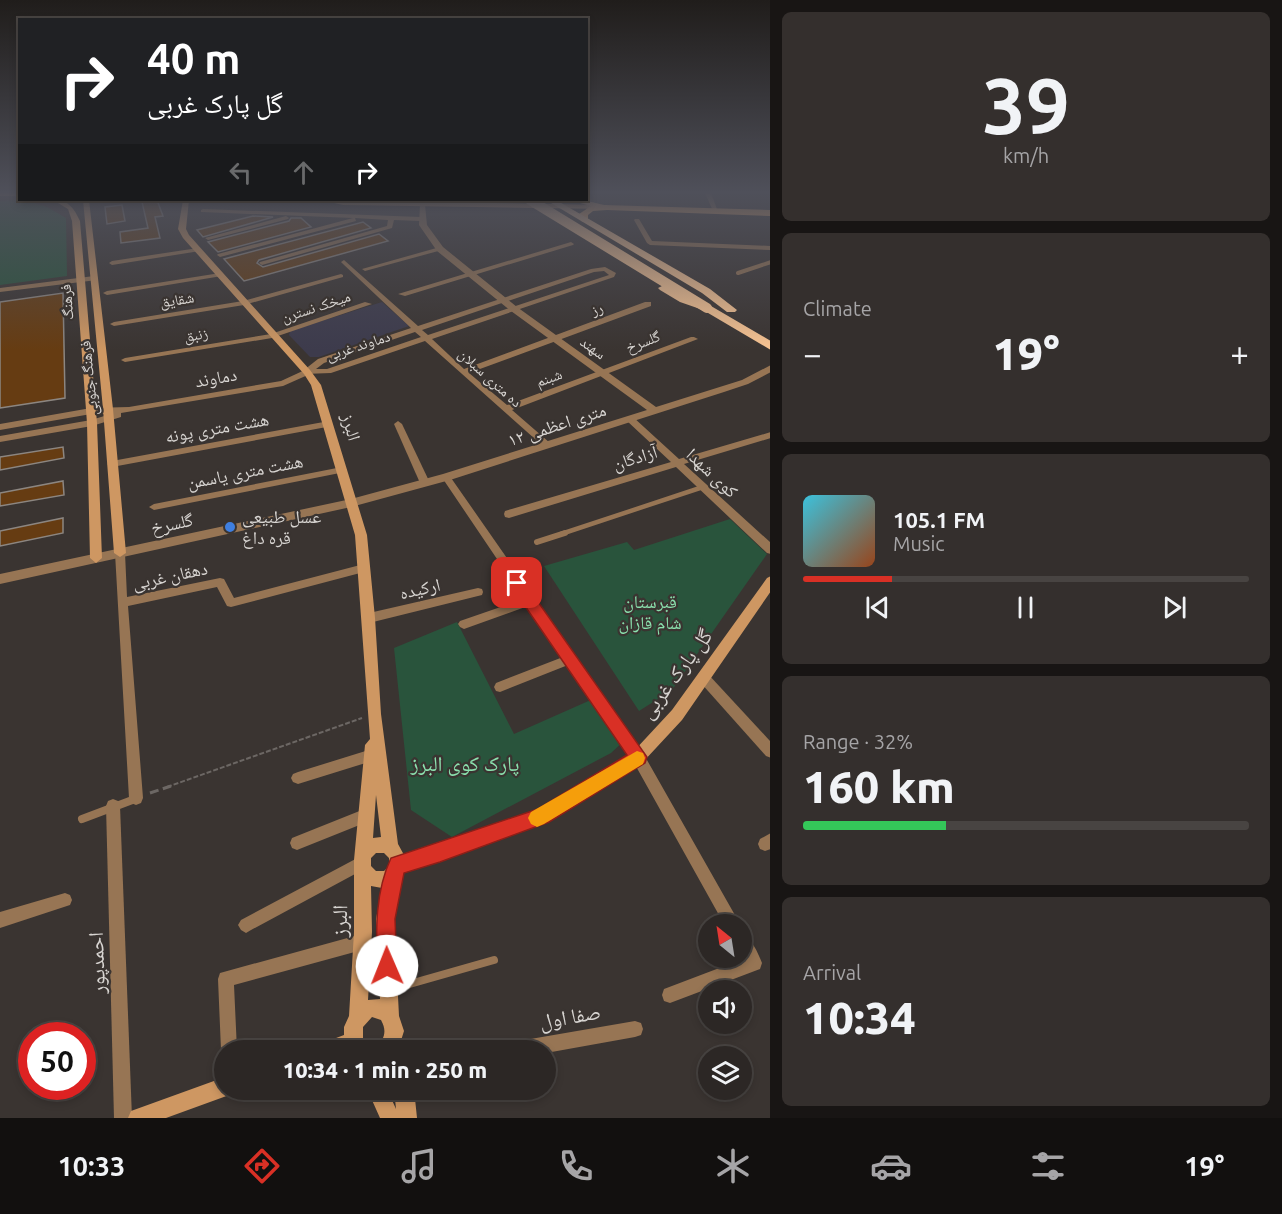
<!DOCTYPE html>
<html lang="en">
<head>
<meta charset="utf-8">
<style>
	body { margin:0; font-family:Ubuntu,"Noto Naskh Arabic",sans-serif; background:#342f2d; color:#f1f3f6; height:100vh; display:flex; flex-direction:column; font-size:22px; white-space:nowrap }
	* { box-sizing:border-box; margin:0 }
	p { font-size:20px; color:#a6a5a7 }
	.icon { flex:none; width:33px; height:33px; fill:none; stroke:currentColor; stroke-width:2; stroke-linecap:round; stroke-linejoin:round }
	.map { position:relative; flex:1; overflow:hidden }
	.sheet { display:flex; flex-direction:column; gap:12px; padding:12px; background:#181514; width:512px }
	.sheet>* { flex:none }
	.banner { position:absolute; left:18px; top:18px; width:570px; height:183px; border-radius:0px; box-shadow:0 3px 9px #0003,0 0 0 2px #484442; background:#202124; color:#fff; overflow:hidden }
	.needle { width:39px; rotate:330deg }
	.controls { position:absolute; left:698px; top:914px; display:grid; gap:12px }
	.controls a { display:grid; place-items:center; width:54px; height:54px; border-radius:50%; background:#2c2725; box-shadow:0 3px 9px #0003,0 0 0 2px #484442; font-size:30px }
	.speed { position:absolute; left:18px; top:1022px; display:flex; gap:12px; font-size:30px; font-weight:700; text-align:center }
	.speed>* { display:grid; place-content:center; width:78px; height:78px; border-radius:50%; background:#2c2725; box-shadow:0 3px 9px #0003,0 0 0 2px #484442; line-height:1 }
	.speed .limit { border:9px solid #d22; background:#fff; color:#111 }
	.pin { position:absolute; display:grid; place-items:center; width:51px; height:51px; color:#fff; margin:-26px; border-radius:12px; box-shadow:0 3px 9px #0006 }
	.me { position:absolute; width:66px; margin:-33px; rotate:359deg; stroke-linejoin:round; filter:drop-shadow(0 0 4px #0008) }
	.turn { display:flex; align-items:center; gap:21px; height:126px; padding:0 30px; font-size:27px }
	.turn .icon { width:78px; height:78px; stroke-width:2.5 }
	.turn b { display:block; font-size:42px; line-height:51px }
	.lanes { display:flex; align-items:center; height:57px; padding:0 30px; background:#0003; justify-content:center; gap:30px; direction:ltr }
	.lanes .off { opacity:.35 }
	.big { font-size:45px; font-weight:800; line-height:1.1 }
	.sheet .card { flex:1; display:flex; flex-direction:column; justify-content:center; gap:9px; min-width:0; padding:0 21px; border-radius:9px; background:#342f2d }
	.sheet .dial { align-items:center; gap:0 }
	.dial b { font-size:78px; line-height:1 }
	.song { display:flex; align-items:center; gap:18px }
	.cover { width:72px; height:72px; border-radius:9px; background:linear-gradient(135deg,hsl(190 70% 55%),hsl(20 70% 35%)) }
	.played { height:6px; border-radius:3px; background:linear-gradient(90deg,#d93025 20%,#484442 20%) }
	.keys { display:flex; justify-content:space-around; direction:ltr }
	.heat { display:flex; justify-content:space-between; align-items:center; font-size:33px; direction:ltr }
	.charge { height:9px; border-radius:4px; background:linear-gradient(90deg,#34c759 32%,#484442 0) }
	.trip { position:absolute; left:214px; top:1040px; width:342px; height:60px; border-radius:30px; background:#2c2725; box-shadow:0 3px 9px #0003,0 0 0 2px #484442; font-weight:800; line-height:60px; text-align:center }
	.tabs { display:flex; height:96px; justify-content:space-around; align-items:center; background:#12100f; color:#a6a5a7 }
	.tabs .icon { width:42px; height:42px }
	.tabs .current { color:#d93025 }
	.tabs b { font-size:27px; color:#f1f3f6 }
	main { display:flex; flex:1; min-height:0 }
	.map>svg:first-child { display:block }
	.education { fill:#3d3b4c }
	.green { fill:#29543c }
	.building { fill:#663c12; stroke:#8c8681; stroke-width:1.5 }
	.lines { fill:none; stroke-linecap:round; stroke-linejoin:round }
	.path-far1 { stroke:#6c6764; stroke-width:2; stroke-dasharray:5 2; stroke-linecap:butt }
	.path { stroke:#6c6764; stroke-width:3; stroke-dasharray:9 4.5; stroke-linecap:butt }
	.service-far3 { stroke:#977554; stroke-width:4 }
	.service-far2 { stroke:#977554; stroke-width:4.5 }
	.service-far1 { stroke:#977554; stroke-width:6 }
	.service { stroke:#977554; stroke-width:8 }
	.minor { fill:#977554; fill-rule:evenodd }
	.tertiary { fill:#977554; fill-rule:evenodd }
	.secondary { fill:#ce9762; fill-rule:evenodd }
	.primary { fill:#f8b26c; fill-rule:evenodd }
	.trunk { fill:#f8c492; fill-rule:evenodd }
	.trunk-bridge { stroke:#f8c492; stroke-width:10 }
	.route { fill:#d93025; stroke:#8d1f18; stroke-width:1.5 }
	.slow { fill:#f59e0b }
	.shop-dot { fill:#3f7fe0; stroke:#3a3431; stroke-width:2 }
	.labels { text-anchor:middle; stroke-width:4.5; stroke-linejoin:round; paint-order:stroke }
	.far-street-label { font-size:15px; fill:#d7d4d1; stroke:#3a3431 }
	.street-label { font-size:18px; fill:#d7d4d1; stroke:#3a3431 }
	.poi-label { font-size:18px; fill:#d7d4d1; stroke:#3a3431; text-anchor:start }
	.park-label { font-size:18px; fill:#8be1ae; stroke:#3a3431 }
	.near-street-label { font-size:21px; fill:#d7d4d1; stroke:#3a3431 }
	.near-park-label { font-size:21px; fill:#8be1ae; stroke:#3a3431 }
</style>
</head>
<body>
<main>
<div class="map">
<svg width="771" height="1118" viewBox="0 0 771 1118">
	<rect width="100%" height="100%" fill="#3a3431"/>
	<path class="education" d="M382,302l27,24 -90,31h-9l-21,-22 1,-4z"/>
	<g class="green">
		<path d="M23,200l24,7 19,11 1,58 -67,9v-84z"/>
		<path d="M730,519l37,35 -95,136 -33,21 -95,-145 83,-24 7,8z"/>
		<path d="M457,622l57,112 79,-35 32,41 -14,13 -159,84 -41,-27 -17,-162z"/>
	</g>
	<g class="building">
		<path d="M157,200l6,16 -8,1 5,21 -39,5 -1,-11 28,-4 -6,-26z"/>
		<path d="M122,205l3,16 -18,3 -2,-17z"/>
		<path d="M253,216l20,1 -70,20 -6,-7z"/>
		<path d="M291,218h10l10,9 -93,25 -10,-10 81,-21z"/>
		<path d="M363,222l8,6 -112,32 -2,3 6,4 116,-33 9,7 -144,40 -20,-22z"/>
		<path d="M63,293l2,105 -65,10v-106z"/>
		<path d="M63,447l1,11 -64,12v-13z"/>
		<path d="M63,481l1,14 -64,11v-13z"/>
		<path d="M63,518v15l-63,13v-15z"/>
	</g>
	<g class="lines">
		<path class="path-far1" d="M167,787l195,-69"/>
		<path class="path" d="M150,793l21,-7"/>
		<path class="service-far3" d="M738,273l33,-11"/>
		<path class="service-far2" d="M561,534l142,-47"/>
		<path class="service-far1" d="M537,542l28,-9"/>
		<g class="service">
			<path d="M82,819l53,-20"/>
			<path d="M392,989l102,-29"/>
		</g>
		<g class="minor">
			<path d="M705,193h6l7,19 -5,-1z"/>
			<path d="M203,209l218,8 3,2 -3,2 -27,-1 -2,8 -130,37 -3,-2 1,-1 127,-36 1,-6 -33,-2 1,3 -136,36 -3,-2 1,-1 135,-36 -152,-6v-2z"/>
			<path d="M286,216l3,2 -1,1 -80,21 -3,-2z"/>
			<path d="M635,219h4l13,22 119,5v4l-121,-5 -3,-2 -13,-23z"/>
			<path d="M571,242l3,2 -1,1 -168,51 -7,-2z"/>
			<path d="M440,247l2,1v2l-77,21 -3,-2z"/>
			<path d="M198,248l3,2 -1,1 -88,14 -3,-2 3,-2z"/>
			<path d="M344,260l74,66 173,-57 14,-2 11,6 -2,4 -182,62 32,30 181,-67h6v4l-182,67 38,32 184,-68h3l4,2 -186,71 38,33 2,2 -2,2h-6l-119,-106 -94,32 -27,1v-4l14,-11 93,-31 -69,-65 -1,-1zM604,271l5,4 -181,60 -6,-5 172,-58zM415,332l6,5 -94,32h-11l8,-6z"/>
			<path d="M220,273l3,2 -1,1 -115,19 -4,-2 4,-2z"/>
			<path d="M341,274l2,1v2l-99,28 -130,21 -4,-2 4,-2 129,-21z"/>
			<path d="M365,302l7,2 -100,34 -147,24 -4,-2 4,-2 146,-24z"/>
			<path d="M630,416l3,1 46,42 92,-27v6l-87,26 87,79v11l-4,-1 -91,-86 -167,51 -4,-1 -1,-3 1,-3 166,-49 -44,-41 -1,-2z"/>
			<path d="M329,421l3,1v4l-220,41 -5,-3 5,-3z"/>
			<path d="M398,421l4,3 28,59 -2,2h-6l-2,-2 -26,-59z"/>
			<path d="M342,467l3,1 2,2 -2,2 -191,38 -5,-3 5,-3z"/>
			<path d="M446,474l3,1 194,278 97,171h-16l-91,-163 -65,-96 -68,27 -4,-1 -2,-4 2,-4 67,-26 -35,-51 -64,23 -4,-2 -2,-3 2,-3 64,-22 -81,-120 -2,-2 2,-2z"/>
			<path d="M120,549l5,4 2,44 93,-19 4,1 10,19 130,-34 4,1 1,3 -1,3 -4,1 -133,35 -4,-1 -10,-19 -89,19 15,192 -2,5 -5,2 -5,-2 -2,-5 -14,-245z"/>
			<path d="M478,588l4,1 1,3 -1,3 -4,1 -109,27 -4,-2 -2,-3 2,-3 4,-2z"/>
			<path d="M704,673l4,1 63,68v16l-5,-2 -66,-74 -2,-4 2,-4z"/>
			<path d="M372,749l5,2 1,4 -1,4 -5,2 -74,23 -5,-2 -2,-4 2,-4 5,-2z"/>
			<path d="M113,799l5,2 2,5 12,312h-18l-8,-312 2,-5z"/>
			<path d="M367,808l5,2 2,5 -2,5 -75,30 -5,-2 -2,-5 2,-5z"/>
			<path d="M771,833v16l-6,2 -5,-2 -2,-5 2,-5z"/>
			<path d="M363,855l5,2 2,5 -2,5 -117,63 -5,3 -5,-3 -3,-5 3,-5z"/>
			<path d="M65,893l5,2 2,5 -2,5 -70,23v-16z"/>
			<path d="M741,932c10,5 17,21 21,31l-2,6 -90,34 -6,-2 -2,-6 2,-6 79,-30 -2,-4z"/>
			<path d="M362,934l5,3 3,5 -3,5 -5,3 -128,35 3,65h-12v7l-2,-1 -2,-6 -3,-71 2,-6z"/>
			<path d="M635,1021l6,2 2,6 -2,6 -6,2 -89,16v-3h-41l2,-6 6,-2z"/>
		</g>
		<g class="tertiary">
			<path d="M420,204l5,1 2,20 16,22 74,60 139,100 86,-27 29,-15v7l-23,12 -24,8 -274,88 -99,27 -351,77v-10l351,-75 92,-25 204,-64 -136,-99 -74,-60 -18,-26z"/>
			<path d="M94,276l4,2 -1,2 -97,12v-4z"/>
			<path d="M307,369l5,3 -2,2 -27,12 -162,27v4l-29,9 -92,16v-6l91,-16 20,-6h-20l-91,16v-6l91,-16 38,-1 152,-26z"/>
		</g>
		<g class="secondary">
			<rect x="0" y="193" width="20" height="3"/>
			<path d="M53,200c15,-1 21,8 27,21l17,202 5,135 -6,5 -6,-5 -3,-135 -15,-202 -4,-12z"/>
			<path d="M83,200h6l24,209 13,144 -6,4 -6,-4 -11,-144z"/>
			<path d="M183,200h6l-3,29 3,6 121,135 11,15 46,150 8,83 6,96 17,130 6,11 36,-10 99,-35 94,-58 39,-42 95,-132 4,-2v15l-89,129 -39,42 -94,59 -109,40 -37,11 -9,47 5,97 5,15 -6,19h-21c6,-12 11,-17 4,-30l-9,-3 -9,10v11l6,12h-49l3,-7 21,-8v-8l5,-11 5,-84v-72l11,-115 5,-6 -15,-204 -44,-150 -7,-11 -121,-136 -5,-9zM376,795l5,42 -8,1zM376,853h8l5,5v8l-5,5h-8l-5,-5v-8zM371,886l11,2 -6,31 4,80 -12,1 4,-68z"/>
			<path d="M321,200l285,5 3,2 -3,2 -263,-4z"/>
			<path d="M225,1077v12h9l-2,5 -66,24h-38l3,-7z"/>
			<path d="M367,1089h20l9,20 -2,-20h20l3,29h-37z"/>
		</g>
		<path class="primary" d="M569,200h14l21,5 167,5v6l-164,-6 -14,1 -5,4v4l-4,3 -3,-1 -2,-7 12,-8z"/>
		<g class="trunk">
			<path d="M546,200h10l154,89 27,21 -2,2h-8l-25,-19z"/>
			<path d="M664,285l24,13 23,8 60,35v9l-68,-40 -23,-8 -20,-12 -2,-2z"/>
		</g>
		<path class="trunk-bridge" d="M530,200l177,108"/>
	</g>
	<linearGradient id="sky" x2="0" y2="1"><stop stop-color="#201d1b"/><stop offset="0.55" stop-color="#4f505a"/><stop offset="1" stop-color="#4f505a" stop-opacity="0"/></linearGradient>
	<rect width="771" height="350" fill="url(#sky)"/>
	<path class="route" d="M517,578l5,1 125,178 -2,6 -96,59 -109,40 -36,11 -9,46 2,47 -3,7 -7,3 -7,-3 -3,-7c-1,-37 -2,-74 14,-108l147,-49 89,-54 -115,-168 -2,-4 2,-4z"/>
	<path class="slow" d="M637,751l6,2 2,5 -2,6 -99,60 -7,3 -6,-3 -3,-6 3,-6z"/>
	<circle class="shop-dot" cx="230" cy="527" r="6"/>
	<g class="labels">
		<g class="far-street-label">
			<text transform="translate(177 300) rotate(-9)" y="5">شقایق</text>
			<text transform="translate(67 302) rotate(-95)" y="5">فرهنگ</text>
			<text transform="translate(316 307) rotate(-18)" y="5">میخک نسترن</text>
			<text transform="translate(597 309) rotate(-20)" y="5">رز</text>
			<text transform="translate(196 335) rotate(-10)" y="5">زنبق</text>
			<text transform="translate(643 342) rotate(-21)" y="5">گلسرخ</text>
			<text transform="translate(358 346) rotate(-18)" y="5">دماوند غربی</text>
			<text transform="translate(593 348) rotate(36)" y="5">سهند</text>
			<text transform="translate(89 378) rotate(-96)" y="5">فرهنگ جنوبی</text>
			<text transform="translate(490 378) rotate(42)" y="5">ده متری سبلان</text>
			<text transform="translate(549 378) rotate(-20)" y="5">شبنم</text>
		</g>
		<g class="street-label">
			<text transform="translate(216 378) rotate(-10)" y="6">دماوند</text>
			<text transform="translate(557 425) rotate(-18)" y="6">۱۲ متری اعظمی</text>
			<text transform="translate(351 427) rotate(74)" y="6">البرز</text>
			<text transform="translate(217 428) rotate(-10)" y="6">هشت متری پونه</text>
			<text transform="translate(635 458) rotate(-17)" y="6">آزادگان</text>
			<text transform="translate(245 472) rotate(-11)" y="6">هشت متری یاسمن</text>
			<text transform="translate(712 473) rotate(43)" y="6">کوی شهدا</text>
			<text transform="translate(172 524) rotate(-12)" y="6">گلسرخ</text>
			<text transform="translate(170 576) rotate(-12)" y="6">دهقان غربی</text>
			<text transform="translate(420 589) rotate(-13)" y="6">ارکیده</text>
		</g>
		<g class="poi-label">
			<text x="242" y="523">عسل طبیعی<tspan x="242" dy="21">قره داغ</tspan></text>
		</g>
		<g class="park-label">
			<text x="650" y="608">قبرستان<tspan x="650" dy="21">شام قازان</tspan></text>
		</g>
		<g class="near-street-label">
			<text transform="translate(676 674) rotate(-53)" y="7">گل پارک غربی</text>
			<text transform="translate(340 921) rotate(-89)" y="7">البرز</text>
			<text transform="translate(97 963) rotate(-92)" y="7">احمدپور</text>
			<text transform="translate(570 1017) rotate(-10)" y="7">صفا اول</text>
		</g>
		<g class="near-park-label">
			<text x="465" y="771">پارک کوی البرز</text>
		</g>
	</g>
</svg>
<div class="controls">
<a><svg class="needle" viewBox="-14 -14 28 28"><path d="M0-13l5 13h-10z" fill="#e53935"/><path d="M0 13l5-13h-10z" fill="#a6a5a7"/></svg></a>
<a><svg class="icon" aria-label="sound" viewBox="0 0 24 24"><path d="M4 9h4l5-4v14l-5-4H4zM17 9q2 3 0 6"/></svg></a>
<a><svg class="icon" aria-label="layers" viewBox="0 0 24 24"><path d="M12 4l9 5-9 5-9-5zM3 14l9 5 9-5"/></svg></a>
</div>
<div class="speed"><div class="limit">50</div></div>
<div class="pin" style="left:517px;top:583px;background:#d93025"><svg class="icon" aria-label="arrive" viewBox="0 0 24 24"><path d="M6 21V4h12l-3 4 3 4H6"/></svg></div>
<svg class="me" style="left:387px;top:966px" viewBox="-20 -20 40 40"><circle r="19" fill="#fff"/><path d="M0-13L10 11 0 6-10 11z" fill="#d93025"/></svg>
<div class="trip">10:34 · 1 min · 250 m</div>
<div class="banner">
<div class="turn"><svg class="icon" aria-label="right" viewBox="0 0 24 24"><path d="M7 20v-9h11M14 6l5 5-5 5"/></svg><div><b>40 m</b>گل پارک غربی</div></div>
<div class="lanes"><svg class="icon off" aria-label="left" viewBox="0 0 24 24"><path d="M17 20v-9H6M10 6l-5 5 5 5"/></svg><svg class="icon off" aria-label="ahead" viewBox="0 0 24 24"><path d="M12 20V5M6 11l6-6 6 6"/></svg><svg class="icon" aria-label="right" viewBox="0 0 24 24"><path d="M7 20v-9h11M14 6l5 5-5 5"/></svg></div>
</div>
</div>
<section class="sheet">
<div class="card dial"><b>39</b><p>km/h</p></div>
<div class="card"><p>Climate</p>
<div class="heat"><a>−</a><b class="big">19°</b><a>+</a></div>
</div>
<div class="card">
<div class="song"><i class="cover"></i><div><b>105.1 FM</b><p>Music</p></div></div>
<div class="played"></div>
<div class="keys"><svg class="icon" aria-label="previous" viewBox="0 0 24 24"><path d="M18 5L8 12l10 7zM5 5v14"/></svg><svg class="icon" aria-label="pause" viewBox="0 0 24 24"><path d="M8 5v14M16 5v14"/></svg><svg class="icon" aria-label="next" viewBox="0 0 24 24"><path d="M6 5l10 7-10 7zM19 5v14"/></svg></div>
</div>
<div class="card"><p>Range · 32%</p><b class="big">160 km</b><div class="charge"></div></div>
<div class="card"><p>Arrival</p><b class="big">10:34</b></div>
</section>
</main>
<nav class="tabs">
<b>10:33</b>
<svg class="icon current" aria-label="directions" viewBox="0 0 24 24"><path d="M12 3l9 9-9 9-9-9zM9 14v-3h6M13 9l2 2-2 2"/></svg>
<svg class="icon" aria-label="music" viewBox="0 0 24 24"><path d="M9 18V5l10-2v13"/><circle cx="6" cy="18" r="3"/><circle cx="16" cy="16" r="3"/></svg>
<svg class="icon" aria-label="phone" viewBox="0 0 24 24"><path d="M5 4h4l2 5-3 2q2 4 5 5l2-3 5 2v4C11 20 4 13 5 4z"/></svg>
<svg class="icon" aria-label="climate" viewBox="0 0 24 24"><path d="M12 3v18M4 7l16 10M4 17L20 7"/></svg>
<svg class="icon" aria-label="car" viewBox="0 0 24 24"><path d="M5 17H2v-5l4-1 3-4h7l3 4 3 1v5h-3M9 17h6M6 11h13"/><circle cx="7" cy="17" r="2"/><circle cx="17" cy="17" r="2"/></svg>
<svg class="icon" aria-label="filters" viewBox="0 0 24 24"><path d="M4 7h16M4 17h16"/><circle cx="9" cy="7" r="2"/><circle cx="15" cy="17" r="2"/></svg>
<b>19°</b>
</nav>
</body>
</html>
